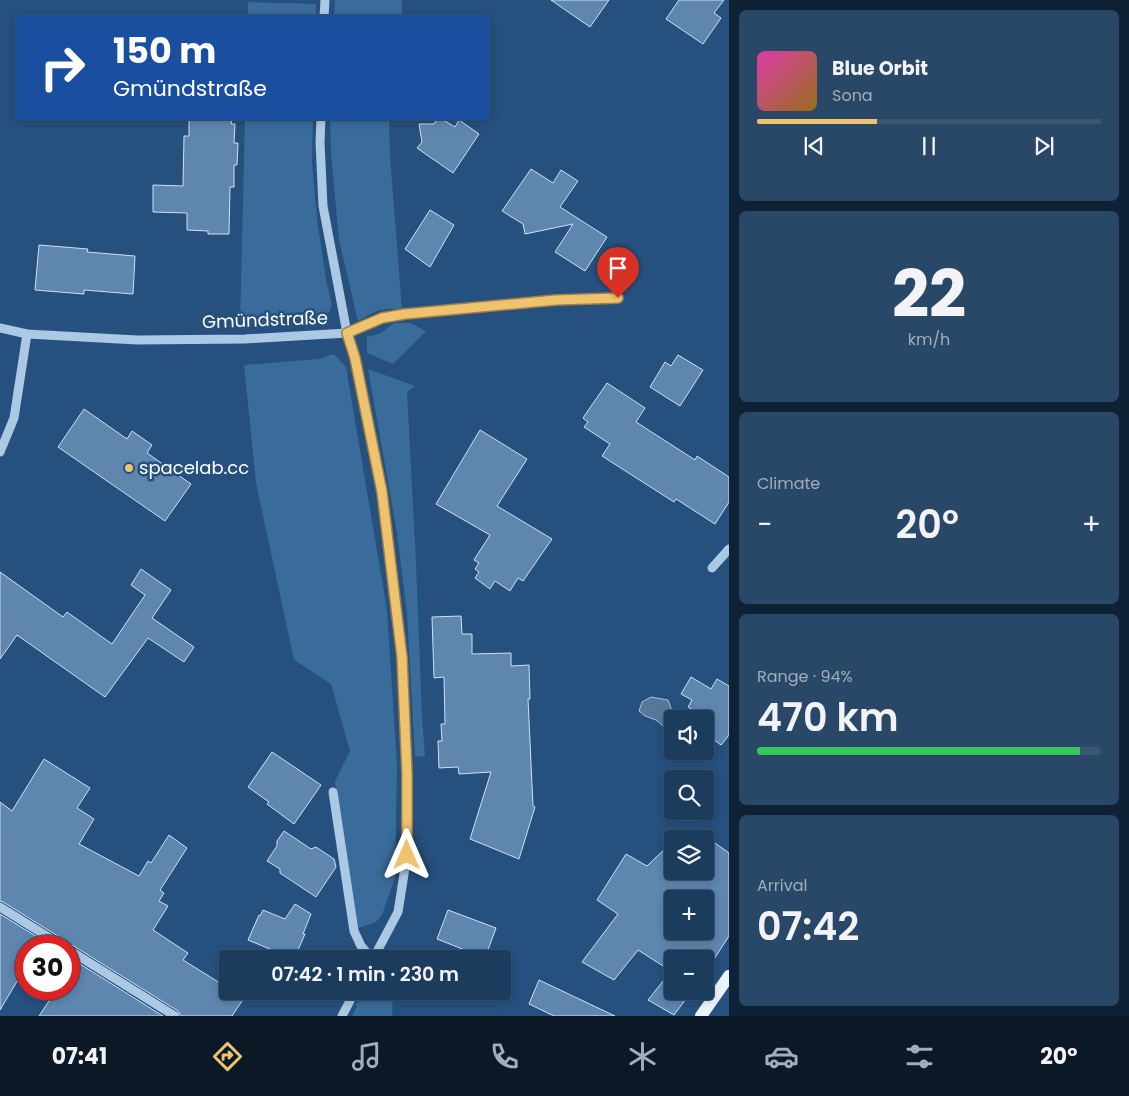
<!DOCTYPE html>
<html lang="en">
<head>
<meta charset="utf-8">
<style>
	body { margin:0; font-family:Poppins,sans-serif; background:#294767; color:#f1f3f6; height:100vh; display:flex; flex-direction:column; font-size:19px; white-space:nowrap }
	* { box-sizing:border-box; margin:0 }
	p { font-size:16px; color:#a0adbc }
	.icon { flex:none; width:28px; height:28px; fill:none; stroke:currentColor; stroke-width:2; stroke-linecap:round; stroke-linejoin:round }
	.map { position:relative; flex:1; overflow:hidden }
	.sheet { display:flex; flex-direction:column; gap:10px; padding:10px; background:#0f2134; width:400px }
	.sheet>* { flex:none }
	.hud { position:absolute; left:15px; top:15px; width:475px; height:105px; border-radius:5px; box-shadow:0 2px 8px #0003,0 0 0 1px #3a5673; background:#1a4fa0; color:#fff; overflow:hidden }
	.tools { position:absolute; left:664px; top:710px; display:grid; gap:10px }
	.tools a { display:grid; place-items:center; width:50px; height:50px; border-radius:5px; background:#1c3c5e; box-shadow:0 2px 8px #0003,0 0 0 1px #3a5673; font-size:25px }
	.speed { position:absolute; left:15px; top:935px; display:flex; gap:10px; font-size:25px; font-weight:700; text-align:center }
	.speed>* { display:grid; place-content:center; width:65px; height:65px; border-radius:50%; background:#1c3c5e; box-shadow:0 2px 8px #0003,0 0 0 1px #3a5673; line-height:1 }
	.speed .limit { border:8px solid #d22; background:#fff; color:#111 }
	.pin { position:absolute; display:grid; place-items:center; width:42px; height:42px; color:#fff; margin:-51px -21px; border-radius:50% 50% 50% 0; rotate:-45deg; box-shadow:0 0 5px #0007 }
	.pin .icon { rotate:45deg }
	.me { position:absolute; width:55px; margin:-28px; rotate:0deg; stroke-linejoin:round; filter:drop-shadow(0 0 4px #0008) }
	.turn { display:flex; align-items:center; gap:18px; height:105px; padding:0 15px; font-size:22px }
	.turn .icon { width:65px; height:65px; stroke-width:2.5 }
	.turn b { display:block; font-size:35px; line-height:42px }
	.big { font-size:38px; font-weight:600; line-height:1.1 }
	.sheet .widget { flex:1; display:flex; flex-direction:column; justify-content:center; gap:8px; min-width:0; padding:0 18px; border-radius:8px; background:#294767 }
	.sheet .dial { align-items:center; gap:0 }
	.dial b { font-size:65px; line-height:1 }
	.song { display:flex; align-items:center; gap:15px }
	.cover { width:60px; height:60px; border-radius:8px; background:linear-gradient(135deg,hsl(320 70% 55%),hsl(40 70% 35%)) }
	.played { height:5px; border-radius:2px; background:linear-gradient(90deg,#eec370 35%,#3a5673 35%) }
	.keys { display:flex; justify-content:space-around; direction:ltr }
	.heat { display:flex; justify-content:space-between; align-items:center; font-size:28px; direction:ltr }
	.charge { height:8px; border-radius:4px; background:linear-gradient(90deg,#34c759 94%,#3a5673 0) }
	.trip { position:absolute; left:219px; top:950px; width:292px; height:50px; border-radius:5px; background:#1c3c5e; box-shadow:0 2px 8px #0003,0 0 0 1px #3a5673; font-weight:600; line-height:50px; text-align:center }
	.tab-bar { display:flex; height:80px; justify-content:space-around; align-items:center; background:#0b1826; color:#a0adbc }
	.tab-bar .icon { width:35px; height:35px }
	.tab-bar .on { color:#eec370 }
	.tab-bar b { font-size:22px; color:#f1f3f6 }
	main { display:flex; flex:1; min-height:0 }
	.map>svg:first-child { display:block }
	.green { fill:#396b9b }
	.water { fill:#597898; stroke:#a0c4e6 }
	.building { fill:#5e86ae; stroke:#cee1f4; fill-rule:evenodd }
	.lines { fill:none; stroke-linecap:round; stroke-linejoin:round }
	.minor { stroke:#abc8e5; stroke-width:9 }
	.major { stroke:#ebf3fd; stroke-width:12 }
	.route-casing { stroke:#9b7f49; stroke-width:12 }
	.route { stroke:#eec370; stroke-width:9 }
	.poi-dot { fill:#eec370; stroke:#26507d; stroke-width:2 }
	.labels { text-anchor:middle; stroke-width:5; stroke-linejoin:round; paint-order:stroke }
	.street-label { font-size:18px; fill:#fff; stroke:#26507d }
	.poi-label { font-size:18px; fill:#fff; stroke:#26507d; text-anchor:start }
</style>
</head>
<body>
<main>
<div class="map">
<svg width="729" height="1016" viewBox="0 0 729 1016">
	<rect width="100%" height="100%" fill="#26507d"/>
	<g class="green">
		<path d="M335,0h67v17h-68z"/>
		<path d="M248,2l68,2v13h-68z"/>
		<path d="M245,118h68l-1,44 5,57 9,60 6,27 -5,10 -13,3 -74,5z"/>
		<path d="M330,118h59l1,38 12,154c-22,-3 -25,0 -44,11l-19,-81 -8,-86z"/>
		<path d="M394,323h17l15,8 -33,33 -26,-11v-16l14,-4z"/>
		<path d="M334,354l12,13 41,243 10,154 -2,114 -13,37 -6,7 -20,7 -21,-148 15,-30 -19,-67 -37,-24 -38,-177 -12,-118 75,-6z"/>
		<path d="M368,369l47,17 -8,6 9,170 6,154 3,41 -10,-1 -8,-142 -10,-81z"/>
		<path d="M372,991c20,1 22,8 20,25h-40l5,-10 -2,-1 12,-12z"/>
	</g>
	<path class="water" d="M651,697l17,3 7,19h-3v6l-4,5 -12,-10 -11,-4 -6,-5 3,-9z"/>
	<g class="building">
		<path d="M551,0h58l-19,27z"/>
		<path d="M679,0h45l-10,13 7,5 -18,26 -37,-25z"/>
		<path d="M189,118h43l-1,6h4l-1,19h4l-1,22h-3v22h-4l-1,47h-21v-3l-21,-1v-17l-34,-1v-27l30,1 1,-50h5z"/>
		<path d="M438,118h2l15,9 4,-7 20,14 -26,39 -36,-25 5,-6 -3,-18h15z"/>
		<path d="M531,169l22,14 8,-13 17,11 -18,26 47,30 -22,34 -30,-19 18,-28 -48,10 -2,-10 -21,-13z"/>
		<path d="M430,210l24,15 -24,42 -25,-18z"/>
		<path d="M39,245l49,4 -1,3 48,4 -2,38 -49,-4v4l-49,-4z"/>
		<path d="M678,355l25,15 -23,36 -30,-19 15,-25 6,4z"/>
		<path d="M607,383l38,25 -9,14 59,38 2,-4 32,21v25l-14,22 -39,-25 -2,3 -72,-46 8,-12 -26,-17 4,-5 -5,-4z"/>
		<path d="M84,409l43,30 5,-8 20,14 -5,8 44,31 -26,37 -107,-74z"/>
		<path d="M480,430l47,29 -30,47 55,33 -29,42 -5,-3 -8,13 -15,-10 -5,8 -15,-11 4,-6 -4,-3 4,-6 -5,-3 16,-25 -54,-31z"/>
		<path d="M141,569l30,21 -19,28 42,29 -10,15 -36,-24 -43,59 -88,-62 -17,24v-87l63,45 4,-5 45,32 33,-49 -14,-10z"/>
		<path d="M461,616l1,18h10v20l39,-1v13l18,-1 1,34h-2l5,107 2,1 -16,52 -49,-20 21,-67 -32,2 -1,-7 -19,1 -1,-27h4l-1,-17h4l-1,-47 -10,1 -2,-61z"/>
		<path d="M691,677l20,12 6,-10 12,7v49l-8,10 -16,-12v-16l-17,-10 4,-7 -11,-6z"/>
		<path d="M272,752l49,33 -27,39 -27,-20 2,-2 -21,-15z"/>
		<path d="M44,759l46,29 -13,20 17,11 -15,25 60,32 9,-15 3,2 18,-28 18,13 -27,42 4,3 -5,8 9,5 -15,24 35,23 -5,7 45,28v3h5l11,7 -12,18h-51l-3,-5 -106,-66 -3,-1 -3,-3 -63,-39 -3,-1v-99l12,9z"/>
		<path d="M284,831l27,18 5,-2 18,12 2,8 -20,30 -36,-24v-4l-13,-8 10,-15v-5z"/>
		<path d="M701,833l28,20v83l-24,37v-14h-33v32h20l-18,24 -26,-15 23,-29 -33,-21 -24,30 -32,-18 36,-48 -21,-14 29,-46 21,12 25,-24v29h33v-32h-8zM672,899h33v32h-33z"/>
		<path d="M295,904l16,10 -8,20h2l-11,25 -46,-19 11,-25 1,1 3,-6 22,9z"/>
		<path d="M448,910l48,18 -11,30 -48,-19z"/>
		<path d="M0,914l52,32h-26v37l-7,-5 -19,32z"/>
		<path d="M69,957l94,59h-124l18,-27h12z"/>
		<path d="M539,980l76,36h-61l-25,-12z"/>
	</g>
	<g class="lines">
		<g class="minor">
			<path d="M324,18l1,-18"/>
			<path d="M321,118l-1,24 3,64 24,127 8,24 27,135 20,165 5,116v82l-9,57 -25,47"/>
			<path d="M0,328l27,6 110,6 108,-1 102,-6 35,-15 23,-5 152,-13 61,-2"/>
			<path d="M0,452l14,-34 13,-84"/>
			<path d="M712,568l17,-19"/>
			<path d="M333,792l21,139 7,15 11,13"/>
			<path d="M0,907l63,39"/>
			<path d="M69,950l106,66"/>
			<path d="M342,1016l13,-25"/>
		</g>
		<path class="major" d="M701,1016l28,-40"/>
	</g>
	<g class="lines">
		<g class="route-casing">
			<path id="route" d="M407,855v-82l-5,-116 -20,-165 -27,-134 -8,-25 35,-15 23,-4 151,-14 62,-2"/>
		</g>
		<use href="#route" class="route"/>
	</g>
	<circle class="poi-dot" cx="129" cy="468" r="5"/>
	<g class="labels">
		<g class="street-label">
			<text transform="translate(265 320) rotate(-2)" y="6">Gmündstraße</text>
		</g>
		<g class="poi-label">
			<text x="139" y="474">spacelab.cc</text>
		</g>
	</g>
</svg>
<div class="tools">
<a><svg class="icon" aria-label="sound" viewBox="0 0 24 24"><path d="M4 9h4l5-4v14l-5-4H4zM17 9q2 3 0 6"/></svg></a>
<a><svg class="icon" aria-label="search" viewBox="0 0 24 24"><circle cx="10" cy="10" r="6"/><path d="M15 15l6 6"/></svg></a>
<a><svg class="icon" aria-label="layers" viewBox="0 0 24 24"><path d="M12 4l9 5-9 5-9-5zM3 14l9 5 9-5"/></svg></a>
<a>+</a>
<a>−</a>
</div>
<div class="speed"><div class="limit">30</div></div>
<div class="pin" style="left:618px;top:298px;background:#d93025"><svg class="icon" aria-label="arrive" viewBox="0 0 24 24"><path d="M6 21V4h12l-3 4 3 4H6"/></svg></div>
<svg class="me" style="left:407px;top:855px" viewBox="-20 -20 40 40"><path d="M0-17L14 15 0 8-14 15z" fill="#eec370" stroke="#fff" stroke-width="4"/></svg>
<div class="trip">07:42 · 1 min · 230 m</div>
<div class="hud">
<div class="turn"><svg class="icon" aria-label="right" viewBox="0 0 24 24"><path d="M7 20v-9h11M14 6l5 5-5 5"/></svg><div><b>150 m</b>Gmündstraße</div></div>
</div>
</div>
<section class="sheet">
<div class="widget">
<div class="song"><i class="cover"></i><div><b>Blue Orbit</b><p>Sona</p></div></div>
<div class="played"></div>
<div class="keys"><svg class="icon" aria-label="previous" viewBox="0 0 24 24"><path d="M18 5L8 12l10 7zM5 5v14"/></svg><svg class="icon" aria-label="pause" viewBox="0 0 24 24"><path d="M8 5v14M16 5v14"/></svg><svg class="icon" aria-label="next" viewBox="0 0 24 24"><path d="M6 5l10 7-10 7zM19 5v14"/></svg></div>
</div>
<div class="widget dial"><b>22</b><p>km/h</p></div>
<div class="widget"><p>Climate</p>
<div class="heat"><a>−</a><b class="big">20°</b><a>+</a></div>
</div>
<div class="widget"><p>Range · 94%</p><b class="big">470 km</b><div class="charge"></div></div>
<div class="widget"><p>Arrival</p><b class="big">07:42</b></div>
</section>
</main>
<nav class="tab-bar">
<b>07:41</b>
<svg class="icon on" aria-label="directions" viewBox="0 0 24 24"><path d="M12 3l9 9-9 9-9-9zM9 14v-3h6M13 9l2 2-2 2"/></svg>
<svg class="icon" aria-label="music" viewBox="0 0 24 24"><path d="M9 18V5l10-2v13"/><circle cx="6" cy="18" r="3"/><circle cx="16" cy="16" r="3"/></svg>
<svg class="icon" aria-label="phone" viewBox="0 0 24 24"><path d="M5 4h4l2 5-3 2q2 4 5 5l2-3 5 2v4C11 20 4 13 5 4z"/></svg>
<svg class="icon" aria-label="climate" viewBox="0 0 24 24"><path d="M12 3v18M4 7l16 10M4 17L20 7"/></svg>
<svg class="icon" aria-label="car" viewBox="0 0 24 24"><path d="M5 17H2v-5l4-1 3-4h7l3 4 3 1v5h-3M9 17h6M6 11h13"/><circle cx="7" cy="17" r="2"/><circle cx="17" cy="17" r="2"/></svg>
<svg class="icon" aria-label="filters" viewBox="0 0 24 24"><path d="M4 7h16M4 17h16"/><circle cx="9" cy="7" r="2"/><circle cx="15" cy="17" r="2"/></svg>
<b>20°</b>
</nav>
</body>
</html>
